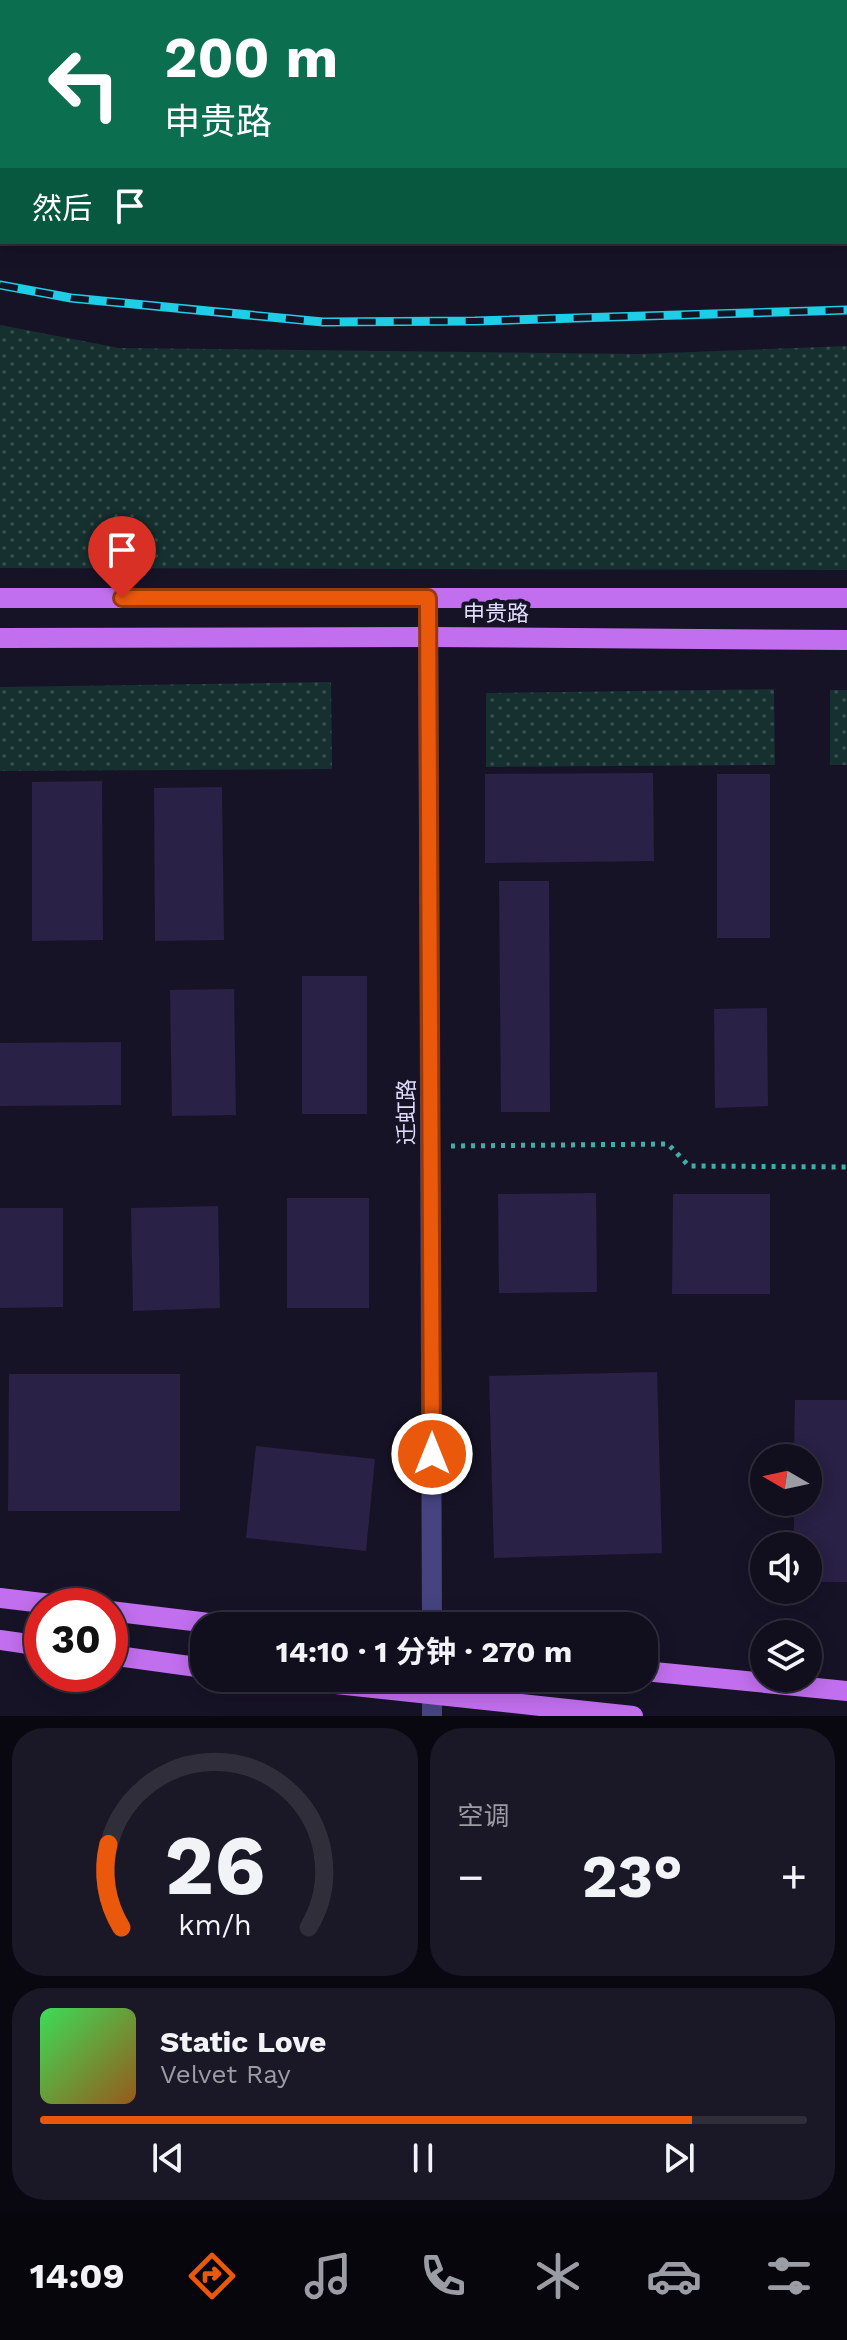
<!DOCTYPE html>
<html lang="zh">
<head>
<meta charset="utf-8">
<style>
	body { margin:0; font-family:"Work Sans","Noto Sans SC",sans-serif; background:#1a1726; color:#f1f3f6; height:100vh; display:flex; flex-direction:column; font-size:30px; white-space:nowrap }
	* { box-sizing:border-box; margin:0 }
	p { font-size:26px; color:#9c9ca4 }
	.icon { flex:none; width:44px; height:44px; fill:none; stroke:currentColor; stroke-width:2; stroke-linecap:round; stroke-linejoin:round }
	.map { position:relative; height:1716px; overflow:hidden }
	.sheet { display:flex; flex-direction:column; gap:12px; padding:12px; background:#090810; flex:1 }
	.sheet>* { flex:none }
	.banner { position:absolute; left:0px; top:0px; width:848px; height:244px; box-shadow:0 4px 20px #0003,0 0 0 2px #302e3b; background:#0b6e4f; color:#fff; overflow:hidden }
	.needle { width:52px; rotate:279deg }
	.tools { position:absolute; left:750px; top:1444px; display:grid; gap:16px }
	.tools a { display:grid; place-items:center; width:72px; height:72px; border-radius:50%; background:#110e1d; box-shadow:0 4px 20px #0003,0 0 0 2px #302e3b; font-size:40px }
	.speed { position:absolute; left:24px; top:1588px; display:flex; gap:16px; font-size:40px; font-weight:700; text-align:center }
	.speed>* { display:grid; place-content:center; width:104px; height:104px; border-radius:50%; background:#110e1d; box-shadow:0 4px 20px #0003,0 0 0 2px #302e3b; line-height:1 }
	.speed .limit { border:12px solid #d22; background:#fff; color:#111 }
	.pin { position:absolute; display:grid; place-items:center; width:68px; height:68px; color:#fff; margin:-82px -34px; border-radius:50% 50% 50% 0; rotate:-45deg; box-shadow:0 0 8px #0007 }
	.pin .icon { rotate:45deg }
	.me { position:absolute; width:88px; margin:-44px; rotate:0deg; stroke-linejoin:round; filter:drop-shadow(0 0 6px #0008) }
	.turn { display:flex; align-items:center; gap:28px; height:168px; padding:0 32px; font-size:36px }
	.turn .icon { width:104px; height:104px; stroke-width:2.5 }
	.turn b { display:block; font-size:56px; line-height:68px }
	.then { display:flex; align-items:center; height:76px; padding:0 32px; background:#0003; gap:16px; font-size:30px }
	.big { font-size:60px; font-weight:700; line-height:1.1 }
	.sheet .widget { flex:1; display:flex; flex-direction:column; justify-content:center; gap:12px; min-width:0; padding:0 28px; border-radius:32px; background:#1a1726 }
	.sheet .dial { align-items:center; gap:0 }
	.dial svg { height:208px; overflow:visible; fill:none; stroke:#302e3b; stroke-width:7; stroke-linecap:round; text-anchor:middle }
	.dial text { fill:#f1f3f6; stroke:none }
	.song { display:flex; align-items:center; gap:24px }
	.cover { width:96px; height:96px; border-radius:12px; background:linear-gradient(135deg,hsl(130 70% 55%),hsl(30 70% 35%)) }
	.played { height:8px; border-radius:4px; background:linear-gradient(90deg,#ea580c 85%,#302e3b 85%) }
	.keys { display:flex; justify-content:space-around; direction:ltr }
	.heat { display:flex; justify-content:space-between; align-items:center; font-size:44px; direction:ltr }
	.sheet .tiles { flex:1; display:grid; gap:12px; grid-template-columns:1fr 1fr }
	.widget:last-child { grid-column:span 2 }
	.trip { position:absolute; left:190px; top:1612px; width:468px; height:80px; border-radius:32px; background:#110e1d; box-shadow:0 4px 20px #0003,0 0 0 2px #302e3b; font-weight:700; line-height:80px; text-align:center }
	.tab-bar { display:flex; height:128px; justify-content:space-around; align-items:center; background:#07060c; color:#9c9ca4 }
	.tab-bar .icon { width:56px; height:56px }
	.tab-bar .current { color:#ea580c }
	.tab-bar b { font-size:36px; color:#f1f3f6 }
	.map>svg:first-child { display:block }
	.park { fill:url(#park-dots) }
	.building { fill:#292146 }
	.lines { fill:none; stroke-linecap:round; stroke-linejoin:round }
	.path { stroke:#3eaea9; stroke-width:5; stroke-dasharray:4 6; stroke-linecap:butt }
	.minor { stroke:#464380; stroke-width:20 }
	.major { stroke:#c26fef; stroke-width:20 }
	.rail-casing { stroke:#1dcee6; stroke-width:9 }
	.rail { stroke:#171327; stroke-width:6; stroke-dasharray:18; stroke-linecap:butt }
	.route-casing { stroke:#983908; stroke-width:20 }
	.route { stroke:#ea580c; stroke-width:14 }
	.labels { text-anchor:middle; stroke-width:8; stroke-linejoin:round; paint-order:stroke }
	.street-label { font-size:22px; fill:#e0dcfb; stroke:#171327 }
</style>
</head>
<body>
<div class="map">
<svg width="847" height="1716" viewBox="0 0 847 1716">
	<defs>
		<pattern id="park-dots" width="8" height="8" patternUnits="userSpaceOnUse" patternTransform="scale(2)"><rect width="8" height="8" fill="#163030"/><path d="M2 2h.1M6 6h.1" fill="none" stroke="#384d4f" stroke-width="1.8" stroke-linecap="round"/></pattern>
	</defs>
	<rect width="100%" height="100%" fill="#171327"/>
	<g class="park">
		<path d="M0,325l119,23 520,6 208,-8v224l-847,-2z"/>
		<path d="M331,682l1,87 -332,2v-84z"/>
		<path d="M774,689l1,76 -289,2v-74z"/>
		<rect x="830" y="690" width="17" height="75"/>
	</g>
	<g class="building">
		<path d="M653,773l1,88 -169,2v-89z"/>
		<rect x="717" y="774" width="53" height="164"/>
		<path d="M102,781l1,159 -71,1v-159z"/>
		<path d="M222,787l2,153 -69,1 -1,-153z"/>
		<path d="M499,881h50l1,231h-49z"/>
		<rect x="302" y="976" width="65" height="138"/>
		<path d="M234,989l2,126 -64,1 -2,-126z"/>
		<path d="M767,1008l1,98 -53,2 -1,-99z"/>
		<path d="M121,1042v63l-121,1v-63z"/>
		<path d="M596,1193l1,99 -98,1 -1,-99z"/>
		<path d="M673,1194h97v100h-98z"/>
		<rect x="287" y="1198" width="82" height="110"/>
		<path d="M218,1206l2,102 -87,3 -2,-103z"/>
		<path d="M0,1208h63v99l-63,1z"/>
		<path d="M657,1372l5,181 -168,5 -5,-182z"/>
		<path d="M9,1374h171v137h-172z"/>
		<path d="M795,1400h52v182h-39v-36h-14v-44h14v-44h-14z"/>
		<path d="M256,1446l119,13 -9,92 -120,-13z"/>
	</g>
	<g class="lines">
		<path class="path" d="M451,1146l217,-2 21,22 158,1"/>
		<g class="minor">
			<path d="M428,598l4,1028"/>
			<path d="M432,1716v-38"/>
		</g>
		<g class="major">
			<path d="M0,598h847"/>
			<path d="M0,638l427,-1 420,3"/>
			<path d="M0,1598l68,8"/>
			<path d="M110,1611l124,15"/>
			<path d="M0,1640l42,6"/>
			<path d="M110,1655l94,13"/>
			<path d="M644,1671l203,20"/>
			<path d="M280,1678l353,38"/>
		</g>
		<g class="rail-casing">
			<g id="rail">
				<path d="M595,0l21,2"/>
				<path d="M846,7h1"/>
				<path d="M846,161h1"/>
				<path d="M0,172h2"/>
				<path d="M846,182h1"/>
				<path d="M0,193h2"/>
				<path d="M0,285l71,13 252,24 152,-1 372,-11"/>
			</g>
		</g>
		<use href="#rail" class="rail"/>
	</g>
	<g class="lines">
		<g class="route-casing">
			<path id="route" d="M122,598h306l4,856"/>
		</g>
		<use href="#route" class="route"/>
	</g>
	<g class="labels">
		<g class="street-label">
			<text x="496" y="621">申贵路</text>
			<text transform="translate(406 1112) rotate(-90)" y="8">迁虹路</text>
		</g>
	</g>
</svg>
<div class="tools">
<a><svg class="needle" viewBox="-14 -14 28 28"><path d="M0-13l5 13h-10z" fill="#e53935"/><path d="M0 13l5-13h-10z" fill="#9c9ca4"/></svg></a>
<a><svg class="icon" aria-label="sound" viewBox="0 0 24 24"><path d="M4 9h4l5-4v14l-5-4H4zM17 9q2 3 0 6"/></svg></a>
<a><svg class="icon" aria-label="layers" viewBox="0 0 24 24"><path d="M12 4l9 5-9 5-9-5zM3 14l9 5 9-5"/></svg></a>
</div>
<div class="speed"><div class="limit">30</div></div>
<div class="pin" style="left:122px;top:598px;background:#d93025"><svg class="icon" aria-label="arrive" viewBox="0 0 24 24"><path d="M6 21V4h12l-3 4 3 4H6"/></svg></div>
<svg class="me" style="left:432px;top:1454px" viewBox="-20 -20 40 40"><circle r="17" fill="#ea580c" stroke="#fff" stroke-width="3"/><path d="M0-11L8 9 0 5-8 9z" fill="#fff"/></svg>
<div class="trip">14:10 · 1 分钟 · 270 m</div>
<div class="banner">
<div class="turn"><svg class="icon" aria-label="left" viewBox="0 0 24 24"><path d="M17 20v-9H6M10 6l-5 5 5 5"/></svg><div><b>200 m</b>申贵路</div></div>
<div class="then">然后<svg class="icon" aria-label="arrive" viewBox="0 0 24 24"><path d="M6 21V4h12l-3 4 3 4H6"/></svg></div>
</div>
</div>
<section class="sheet">
<div class="tiles">
<div class="widget dial"><svg viewBox="0 0 100 80">
<path d="M14 69A42 42 0 1 1 86 69"/>
<path d="M14 69A42 42 0 0 1 9 37" stroke="#ea580c"/>
<text x="50" y="56" font-size="32" font-weight="700">26</text>
<text x="50" y="72" font-size="11">km/h</text>
</svg></div>
<div class="widget"><p>空调</p>
<div class="heat"><a>−</a><b class="big">23°</b><a>+</a></div>
</div>
<div class="widget">
<div class="song"><i class="cover"></i><div><b>Static Love</b><p>Velvet Ray</p></div></div>
<div class="played"></div>
<div class="keys"><svg class="icon" aria-label="previous" viewBox="0 0 24 24"><path d="M18 5L8 12l10 7zM5 5v14"/></svg><svg class="icon" aria-label="pause" viewBox="0 0 24 24"><path d="M8 5v14M16 5v14"/></svg><svg class="icon" aria-label="next" viewBox="0 0 24 24"><path d="M6 5l10 7-10 7zM19 5v14"/></svg></div>
</div>
</div>
</section>
<nav class="tab-bar">
<b>14:09</b>
<svg class="icon current" aria-label="directions" viewBox="0 0 24 24"><path d="M12 3l9 9-9 9-9-9zM9 14v-3h6M13 9l2 2-2 2"/></svg>
<svg class="icon" aria-label="music" viewBox="0 0 24 24"><path d="M9 18V5l10-2v13"/><circle cx="6" cy="18" r="3"/><circle cx="16" cy="16" r="3"/></svg>
<svg class="icon" aria-label="phone" viewBox="0 0 24 24"><path d="M5 4h4l2 5-3 2q2 4 5 5l2-3 5 2v4C11 20 4 13 5 4z"/></svg>
<svg class="icon" aria-label="climate" viewBox="0 0 24 24"><path d="M12 3v18M4 7l16 10M4 17L20 7"/></svg>
<svg class="icon" aria-label="car" viewBox="0 0 24 24"><path d="M5 17H2v-5l4-1 3-4h7l3 4 3 1v5h-3M9 17h6M6 11h13"/><circle cx="7" cy="17" r="2"/><circle cx="17" cy="17" r="2"/></svg>
<svg class="icon" aria-label="filters" viewBox="0 0 24 24"><path d="M4 7h16M4 17h16"/><circle cx="9" cy="7" r="2"/><circle cx="15" cy="17" r="2"/></svg>
</nav>
</body>
</html>
